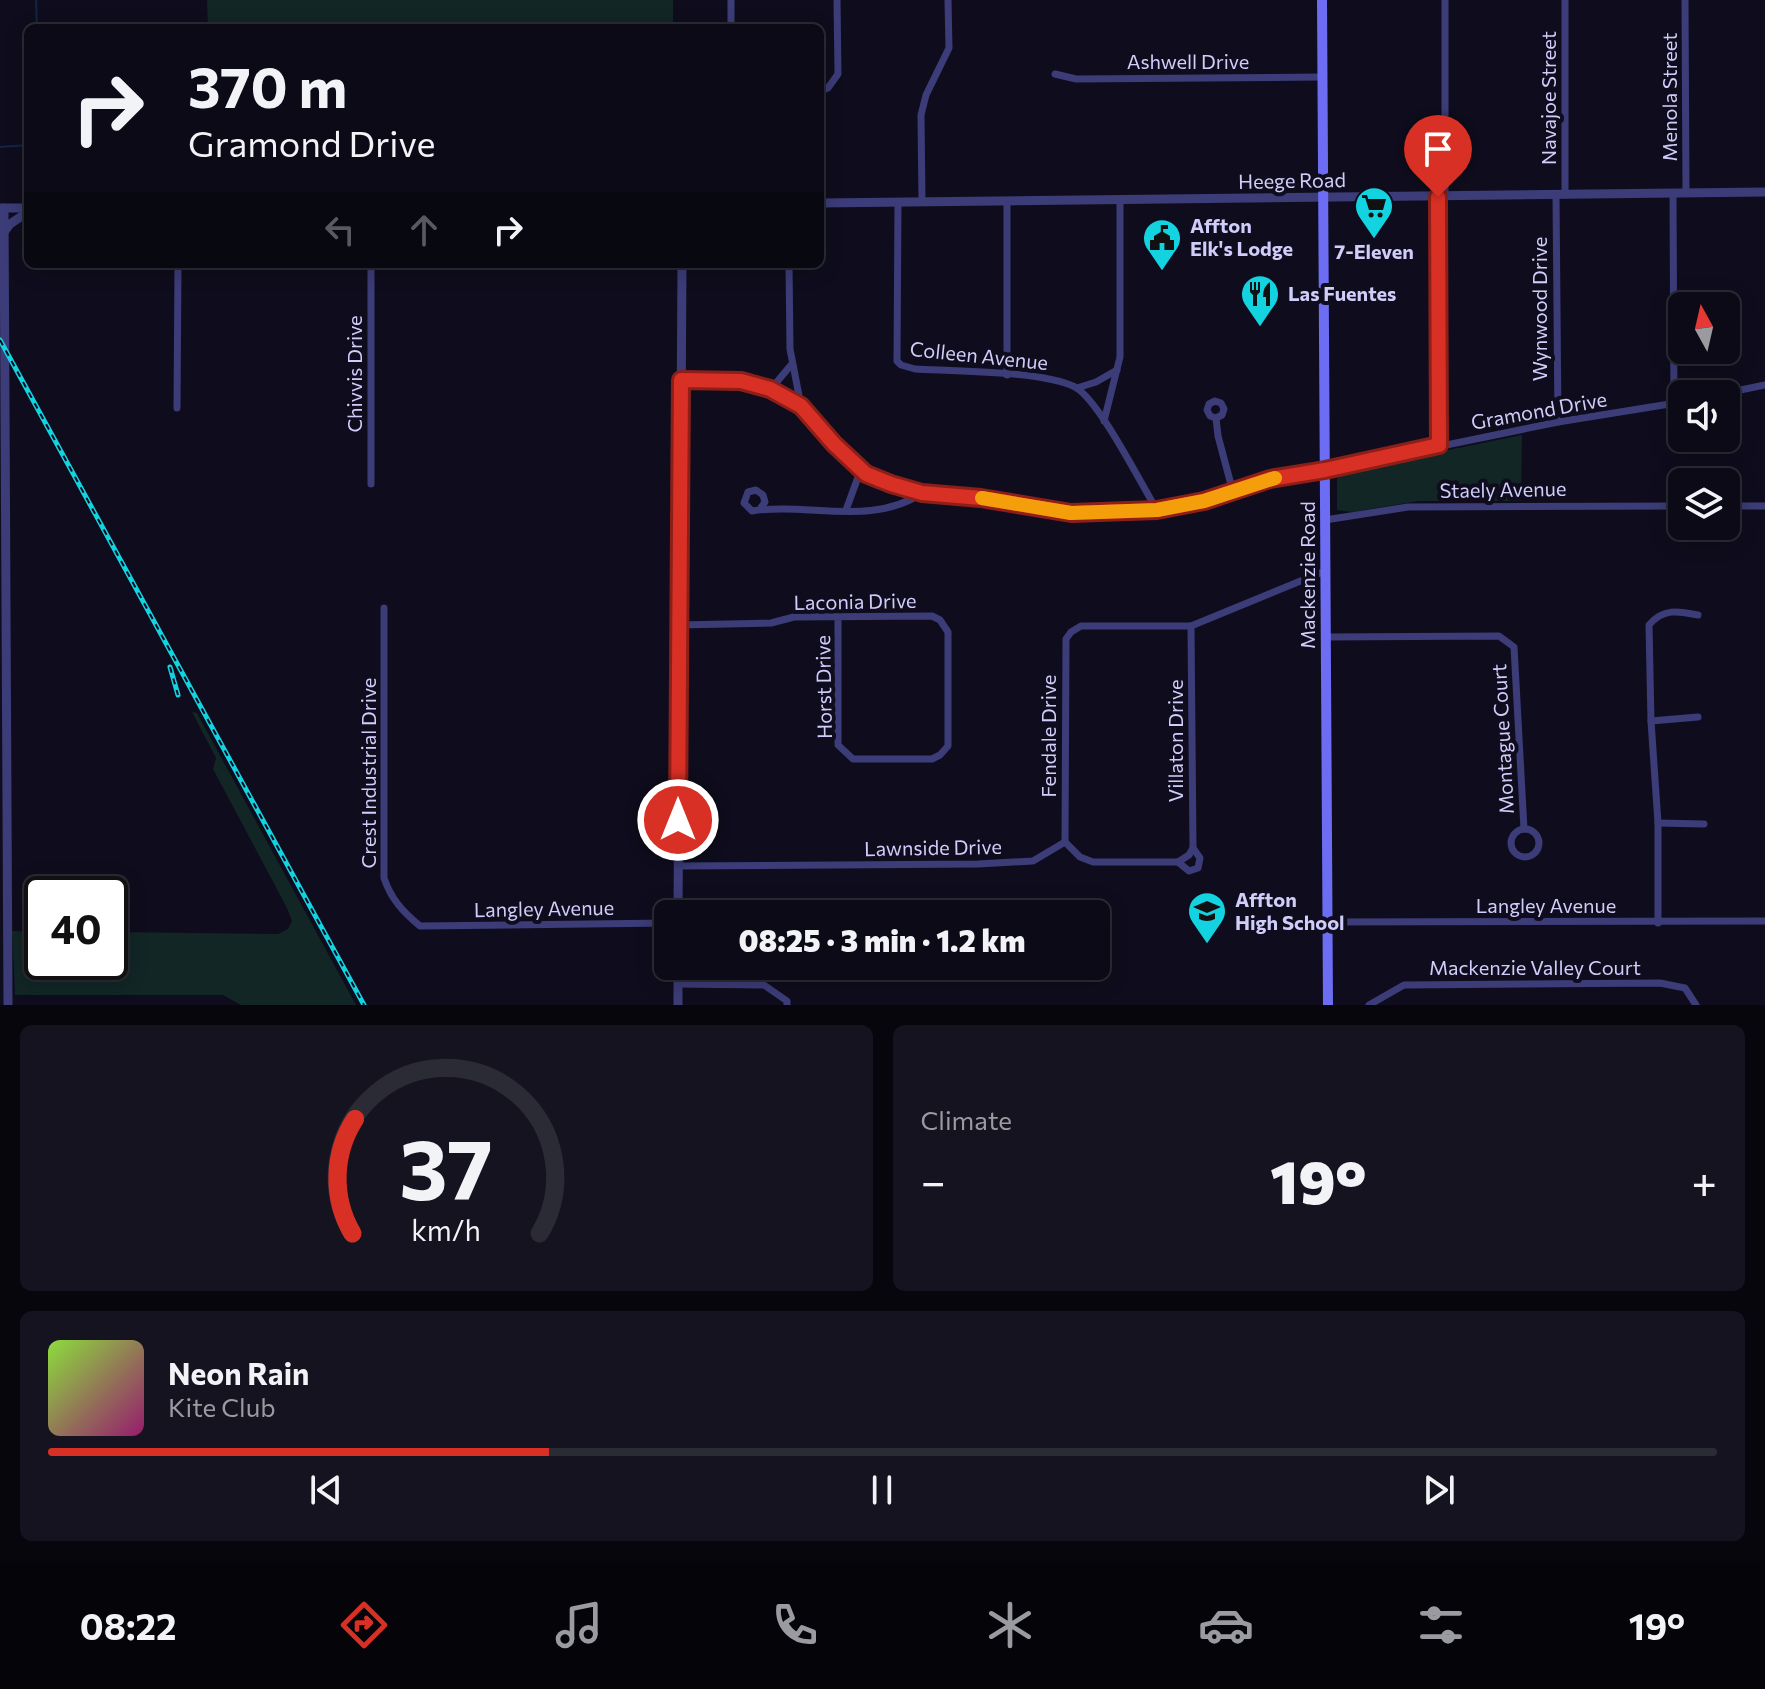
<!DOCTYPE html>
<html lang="en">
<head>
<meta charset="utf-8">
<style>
	body { margin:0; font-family:Commissioner,sans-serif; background:#14131f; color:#f1f3f6; height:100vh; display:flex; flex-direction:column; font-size:30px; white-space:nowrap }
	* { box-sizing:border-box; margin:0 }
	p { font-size:26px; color:#9a9aa1 }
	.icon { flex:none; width:44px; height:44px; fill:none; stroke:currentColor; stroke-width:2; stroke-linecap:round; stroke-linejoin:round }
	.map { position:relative; height:1005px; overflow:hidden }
	.panel { display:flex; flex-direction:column; gap:20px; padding:20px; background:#06060c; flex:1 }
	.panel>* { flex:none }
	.top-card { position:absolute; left:24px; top:24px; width:800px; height:244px; border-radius:12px; box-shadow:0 4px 20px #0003,0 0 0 2px #2b2b35; background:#0b0a16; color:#f1f3f6; overflow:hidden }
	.needle { width:52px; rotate:352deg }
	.fabs { position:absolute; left:1668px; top:292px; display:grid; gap:16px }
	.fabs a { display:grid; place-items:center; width:72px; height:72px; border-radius:12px; background:#0b0a16; box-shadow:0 4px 20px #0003,0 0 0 2px #2b2b35; font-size:40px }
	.speed { position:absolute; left:24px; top:876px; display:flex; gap:16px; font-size:40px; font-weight:700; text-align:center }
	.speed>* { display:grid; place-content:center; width:104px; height:104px; border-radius:50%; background:#0b0a16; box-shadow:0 4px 20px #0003,0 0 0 2px #2b2b35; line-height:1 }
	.speed .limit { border:4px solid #111; border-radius:12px; background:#fff; color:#111 }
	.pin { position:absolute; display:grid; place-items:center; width:68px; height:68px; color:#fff; margin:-82px -34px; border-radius:50% 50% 50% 0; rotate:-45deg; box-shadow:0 0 8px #0007 }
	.pin .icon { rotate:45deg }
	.me { position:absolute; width:88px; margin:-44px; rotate:0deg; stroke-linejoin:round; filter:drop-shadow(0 0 6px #0008) }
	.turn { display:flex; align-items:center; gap:28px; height:168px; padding:0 32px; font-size:36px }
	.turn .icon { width:104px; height:104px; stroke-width:2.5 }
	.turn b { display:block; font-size:56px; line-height:68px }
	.lanes { display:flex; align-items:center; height:76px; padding:0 32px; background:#0003; justify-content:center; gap:40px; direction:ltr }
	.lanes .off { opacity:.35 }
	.big { font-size:60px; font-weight:800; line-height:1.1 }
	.panel .card { flex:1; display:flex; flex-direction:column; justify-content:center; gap:12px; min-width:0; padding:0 28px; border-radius:12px; background:#14131f }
	.panel .dial { align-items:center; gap:0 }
	.dial svg { height:208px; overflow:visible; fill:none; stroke:#2b2b35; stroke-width:7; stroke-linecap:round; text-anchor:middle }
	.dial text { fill:#f1f3f6; stroke:none }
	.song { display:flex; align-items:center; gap:24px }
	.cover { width:96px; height:96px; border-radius:12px; background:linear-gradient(135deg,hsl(90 70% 55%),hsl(320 70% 35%)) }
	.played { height:8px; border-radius:4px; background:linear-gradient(90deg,#d93025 30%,#2b2b35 30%) }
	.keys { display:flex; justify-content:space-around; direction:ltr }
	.heat { display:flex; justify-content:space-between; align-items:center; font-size:44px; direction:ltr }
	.panel .tiles { flex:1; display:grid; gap:20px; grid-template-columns:1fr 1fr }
	.card:last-child { grid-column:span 2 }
	.trip { position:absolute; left:654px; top:900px; width:456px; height:80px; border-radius:12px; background:#0b0a16; box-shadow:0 4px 20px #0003,0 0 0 2px #2b2b35; font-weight:800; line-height:80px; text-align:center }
	.tabs { display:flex; height:128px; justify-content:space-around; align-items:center; background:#040409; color:#9a9aa1 }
	.tabs .icon { width:56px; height:56px }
	.tabs .current { color:#d93025 }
	.tabs b { font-size:36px; color:#f1f3f6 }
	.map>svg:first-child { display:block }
	.green { fill:#112625 }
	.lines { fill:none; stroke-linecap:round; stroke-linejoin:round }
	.stream { stroke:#112642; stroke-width:2 }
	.minor { stroke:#3c3c78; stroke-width:7 }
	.tertiary { stroke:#3c3c78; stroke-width:9 }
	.secondary { stroke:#6c6df3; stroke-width:10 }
	.rail-casing { stroke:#13d3e1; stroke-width:5 }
	.rail { stroke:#0f0d1d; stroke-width:2; stroke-dasharray:6; stroke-linecap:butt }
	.route-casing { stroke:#8d1f18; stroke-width:20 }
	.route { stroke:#d93025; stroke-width:14 }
	.slow { stroke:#f59e0b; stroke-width:14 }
	.labels { text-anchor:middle; stroke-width:8; stroke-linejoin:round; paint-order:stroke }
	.street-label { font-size:20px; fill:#d1cdfb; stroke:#0f0d1d }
	.poi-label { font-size:20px; font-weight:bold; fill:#d1cdfb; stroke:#0f0d1d; text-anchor:start }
</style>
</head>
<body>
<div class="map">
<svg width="1765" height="1005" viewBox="0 0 1765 1005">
	<rect width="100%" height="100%" fill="#0f0d1d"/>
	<g class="green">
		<path d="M207,0h466v28h-465z"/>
		<path d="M1522,435l-1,66h-102l-67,11 -15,-2v-35l3,-3z"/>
		<path d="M192,712l5,1 159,292h-115l-18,-10h-208l-3,-64 30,1v30h68v-30l168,2 10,-5 4,-8 -5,-13 -74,-139 3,-11z"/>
	</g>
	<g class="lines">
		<g class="stream">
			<path d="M36,0l1,28"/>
			<path d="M0,147l28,-2"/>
		</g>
		<g class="minor">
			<path d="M731,0v28"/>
			<path d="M1445,0v197"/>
			<path d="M1565,0v195"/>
			<path d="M1685,0l1,193"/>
			<path d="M1055,74l21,5 247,-2"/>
			<path d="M820,91l8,-3 10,-14 -1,-74"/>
			<path d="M1673,193l1,211"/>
			<path d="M1556,195l2,227"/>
			<path d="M1438,197l1,248"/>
			<path d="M898,202l-1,159 4,4 14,4c39,2 128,2 160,18 24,13 66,97 82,123"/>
			<path d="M922,202l-1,-87 5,-20 23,-47 -1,-48"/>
			<path d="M1007,202v173"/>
			<path d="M789,264l1,85 11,57"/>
			<path d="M681,380l60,1 29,8 31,17 33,38 32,30 25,10 31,9 59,5 90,15 86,-3 47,-9 66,-22 55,-9 233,-48 124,-20"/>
			<path d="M766,388l10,-5 15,-18"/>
			<path d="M1077,388l19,-6 21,-12"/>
			<path d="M1721,394l44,-9"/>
			<path d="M177,408l1,-144"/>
			<path d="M1216,418l6,-3 2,-6 -3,-6 -6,-2 -6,3 -2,6 3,6 6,2 2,18 15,56"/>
			<path d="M1104,421l16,-64v-156"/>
			<path d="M371,484v-220"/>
			<path d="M1726,506h39"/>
			<path d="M760,509l5,-7 -2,-7 -7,-5 -8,2 -4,11 8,8c55,-9 120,16 170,-18"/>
			<path d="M846,510l15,-41"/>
			<path d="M1325,520l83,-13 274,-1"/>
			<path d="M384,608v270c7,21 19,34 36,48l248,-3"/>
			<path d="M678,625l93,-2 23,-6 138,-1 8,4 8,12v114l-8,9 -8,4h-79l-15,-14v-128"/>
			<path d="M1326,637l173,-1 15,11 10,182"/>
			<path d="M1651,721l47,-4"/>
			<path d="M1658,823l46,1"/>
			<circle cx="1525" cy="843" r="14"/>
			<path d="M1065,842l1,-203 5,-7 10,-6h110l134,-55"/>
			<path d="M1065,842l15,15 13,5h85l11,-7 4,-7 -2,-222"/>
			<path d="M1178,862l11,9 9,-3 2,-10 -7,-10"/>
			<path d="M678,866l300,-2 55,-3 32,-19"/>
			<path d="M1327,922l438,-1"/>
			<path d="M1658,923v-100l-7,-102 -2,-96c14,-17 29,-14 49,-10"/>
			<path d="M678,984l86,1 23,16v4"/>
			<path d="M1369,1005l35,-20 256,-2 25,5 11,17"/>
		</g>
		<g class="tertiary">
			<path d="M820,203l945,-11"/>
			<path d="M0,208h28"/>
			<path d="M4,208l4,797"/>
			<path d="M4,232l6,-8 18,-12"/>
			<path d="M678,914l4,-650"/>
			<path d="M678,966v39"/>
		</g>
		<path class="secondary" d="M1322,0l6,1005"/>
		<g class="rail-casing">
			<g id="rail">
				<path d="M0,340l364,665"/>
				<path d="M170,667l8,28"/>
			</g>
		</g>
		<use href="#rail" class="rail"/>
	</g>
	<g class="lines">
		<g class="route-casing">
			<path id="route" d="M678,820l3,-440 60,1 29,8 31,17 33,38 32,30 25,10 31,9 59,5 90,15 86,-3 47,-9 66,-22 55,-9 114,-25 -1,-248"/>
		</g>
		<use href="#route" class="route"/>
		<path class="slow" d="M982,498l89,15 86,-3 47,-9 71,-23"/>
	</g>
	<defs>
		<g id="supermarket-pin" transform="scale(2)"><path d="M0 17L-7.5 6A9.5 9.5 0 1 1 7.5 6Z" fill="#13d3e1" stroke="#0f0d1d"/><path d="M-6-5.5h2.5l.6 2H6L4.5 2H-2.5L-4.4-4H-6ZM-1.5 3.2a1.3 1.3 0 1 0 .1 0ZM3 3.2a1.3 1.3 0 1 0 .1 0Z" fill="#111"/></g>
		<g id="civic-pin" transform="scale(2)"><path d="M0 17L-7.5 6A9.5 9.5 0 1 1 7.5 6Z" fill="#13d3e1" stroke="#0f0d1d"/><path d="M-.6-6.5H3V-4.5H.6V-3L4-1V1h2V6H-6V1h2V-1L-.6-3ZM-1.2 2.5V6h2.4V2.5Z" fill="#111"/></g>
		<g id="restaurant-pin" transform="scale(2)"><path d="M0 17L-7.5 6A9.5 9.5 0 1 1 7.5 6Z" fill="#13d3e1" stroke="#0f0d1d"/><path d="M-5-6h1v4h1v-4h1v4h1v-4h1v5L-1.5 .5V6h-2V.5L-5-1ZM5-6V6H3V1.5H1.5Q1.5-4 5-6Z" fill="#111"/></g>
		<g id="school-pin" transform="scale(2)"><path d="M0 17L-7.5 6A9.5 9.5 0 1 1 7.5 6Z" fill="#13d3e1" stroke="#0f0d1d"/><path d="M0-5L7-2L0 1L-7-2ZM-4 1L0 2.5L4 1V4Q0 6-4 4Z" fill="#111"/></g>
	</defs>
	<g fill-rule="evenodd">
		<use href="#supermarket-pin" x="1374" y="206"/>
		<use href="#civic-pin" x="1162" y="238"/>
		<use href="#restaurant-pin" x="1260" y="294"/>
		<use href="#school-pin" x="1207" y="911"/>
	</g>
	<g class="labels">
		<g class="street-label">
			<text x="1188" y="69">Ashwell Drive</text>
			<text transform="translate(1670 97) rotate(-90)" y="7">Menola Street</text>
			<text transform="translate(1549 98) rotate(-90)" y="7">Navajoe Street</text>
			<text transform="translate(1292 181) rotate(-1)" y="7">Heege Road</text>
			<text transform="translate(1540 309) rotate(-90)" y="7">Wynwood Drive</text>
			<text transform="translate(979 356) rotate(6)" y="7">Colleen Avenue</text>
			<text transform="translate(355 374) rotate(-90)" y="7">Chivvis Drive</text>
			<text transform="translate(1539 411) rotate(-10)" y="7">Gramond Drive</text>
			<text transform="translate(1503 490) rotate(-1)" y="7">Staely Avenue</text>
			<text transform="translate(1308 575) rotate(-90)" y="7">Mackenzie Road</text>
			<text transform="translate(855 602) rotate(-1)" y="7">Laconia Drive</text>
			<text transform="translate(824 687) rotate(-91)" y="7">Horst Drive</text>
			<text transform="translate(1049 736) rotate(-90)" y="7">Fendale Drive</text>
			<text transform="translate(1503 739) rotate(-93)" y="7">Montague Court</text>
			<text transform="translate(1176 741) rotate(-90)" y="7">Villaton Drive</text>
			<text transform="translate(369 773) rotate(-90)" y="7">Crest Industrial Drive</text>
			<text transform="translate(933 848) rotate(-1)" y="7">Lawnside Drive</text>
			<text x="1546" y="913">Langley Avenue</text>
			<text transform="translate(544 909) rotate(-1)" y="7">Langley Avenue</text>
			<text x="1535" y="975">Mackenzie Valley Court</text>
		</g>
		<g class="poi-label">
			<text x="1190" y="233">Affton<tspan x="1190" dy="23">Elk's Lodge</tspan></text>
			<text x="1374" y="259" text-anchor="middle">7-Eleven</text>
			<text x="1288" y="301">Las Fuentes</text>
			<text x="1235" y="907">Affton<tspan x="1235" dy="23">High School</tspan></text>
		</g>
	</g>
</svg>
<div class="fabs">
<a><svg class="needle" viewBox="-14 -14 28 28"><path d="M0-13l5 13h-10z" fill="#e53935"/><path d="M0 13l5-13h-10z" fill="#9a9aa1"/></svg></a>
<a><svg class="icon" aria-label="sound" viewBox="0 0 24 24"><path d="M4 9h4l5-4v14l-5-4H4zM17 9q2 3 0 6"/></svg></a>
<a><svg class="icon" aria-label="layers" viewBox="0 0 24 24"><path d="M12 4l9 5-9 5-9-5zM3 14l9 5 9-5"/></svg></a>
</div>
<div class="speed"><div class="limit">40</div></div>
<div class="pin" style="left:1438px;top:197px;background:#d93025"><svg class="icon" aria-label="arrive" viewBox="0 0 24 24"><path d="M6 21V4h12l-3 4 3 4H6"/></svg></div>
<svg class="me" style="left:678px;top:820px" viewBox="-20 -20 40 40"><circle r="17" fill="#d93025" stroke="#fff" stroke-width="3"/><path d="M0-11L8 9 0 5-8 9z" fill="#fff"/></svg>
<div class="trip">08:25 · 3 min · 1.2 km</div>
<div class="top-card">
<div class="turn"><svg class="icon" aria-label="right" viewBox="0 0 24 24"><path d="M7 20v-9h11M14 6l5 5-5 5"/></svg><div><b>370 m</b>Gramond Drive</div></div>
<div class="lanes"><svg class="icon off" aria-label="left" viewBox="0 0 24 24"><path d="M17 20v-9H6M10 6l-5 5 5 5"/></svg><svg class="icon off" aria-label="ahead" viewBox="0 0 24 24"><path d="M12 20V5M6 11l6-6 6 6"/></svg><svg class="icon" aria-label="right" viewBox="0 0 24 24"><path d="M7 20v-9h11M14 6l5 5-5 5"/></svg></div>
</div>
</div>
<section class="panel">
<div class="tiles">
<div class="card dial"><svg viewBox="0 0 100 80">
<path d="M14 69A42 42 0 1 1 86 69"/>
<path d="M14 69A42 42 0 0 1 15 25" stroke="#d93025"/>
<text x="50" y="56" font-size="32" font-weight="700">37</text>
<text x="50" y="72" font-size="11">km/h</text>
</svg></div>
<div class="card"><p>Climate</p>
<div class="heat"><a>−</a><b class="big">19°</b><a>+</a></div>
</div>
<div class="card">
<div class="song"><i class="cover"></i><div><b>Neon Rain</b><p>Kite Club</p></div></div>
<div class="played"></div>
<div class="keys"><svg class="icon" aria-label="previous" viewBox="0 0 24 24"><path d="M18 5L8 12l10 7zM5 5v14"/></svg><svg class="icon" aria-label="pause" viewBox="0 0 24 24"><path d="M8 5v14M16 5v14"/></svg><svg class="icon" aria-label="next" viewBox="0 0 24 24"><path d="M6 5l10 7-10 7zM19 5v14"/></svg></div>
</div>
</div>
</section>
<nav class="tabs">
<b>08:22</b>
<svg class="icon current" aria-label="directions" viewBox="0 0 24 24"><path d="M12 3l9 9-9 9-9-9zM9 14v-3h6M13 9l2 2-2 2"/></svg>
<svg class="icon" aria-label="music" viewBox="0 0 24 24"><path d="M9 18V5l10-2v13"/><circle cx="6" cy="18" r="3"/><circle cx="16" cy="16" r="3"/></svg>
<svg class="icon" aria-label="phone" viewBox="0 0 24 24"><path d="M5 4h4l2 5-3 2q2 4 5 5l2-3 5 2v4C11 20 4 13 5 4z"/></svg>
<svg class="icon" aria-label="climate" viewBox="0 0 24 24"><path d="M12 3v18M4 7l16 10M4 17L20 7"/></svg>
<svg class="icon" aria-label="car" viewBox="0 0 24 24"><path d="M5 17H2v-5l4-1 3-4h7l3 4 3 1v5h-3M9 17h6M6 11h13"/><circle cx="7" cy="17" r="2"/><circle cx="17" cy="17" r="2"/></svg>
<svg class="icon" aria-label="filters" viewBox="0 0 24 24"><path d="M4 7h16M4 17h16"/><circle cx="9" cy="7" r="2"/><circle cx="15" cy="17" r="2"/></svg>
<b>19°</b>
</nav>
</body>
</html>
